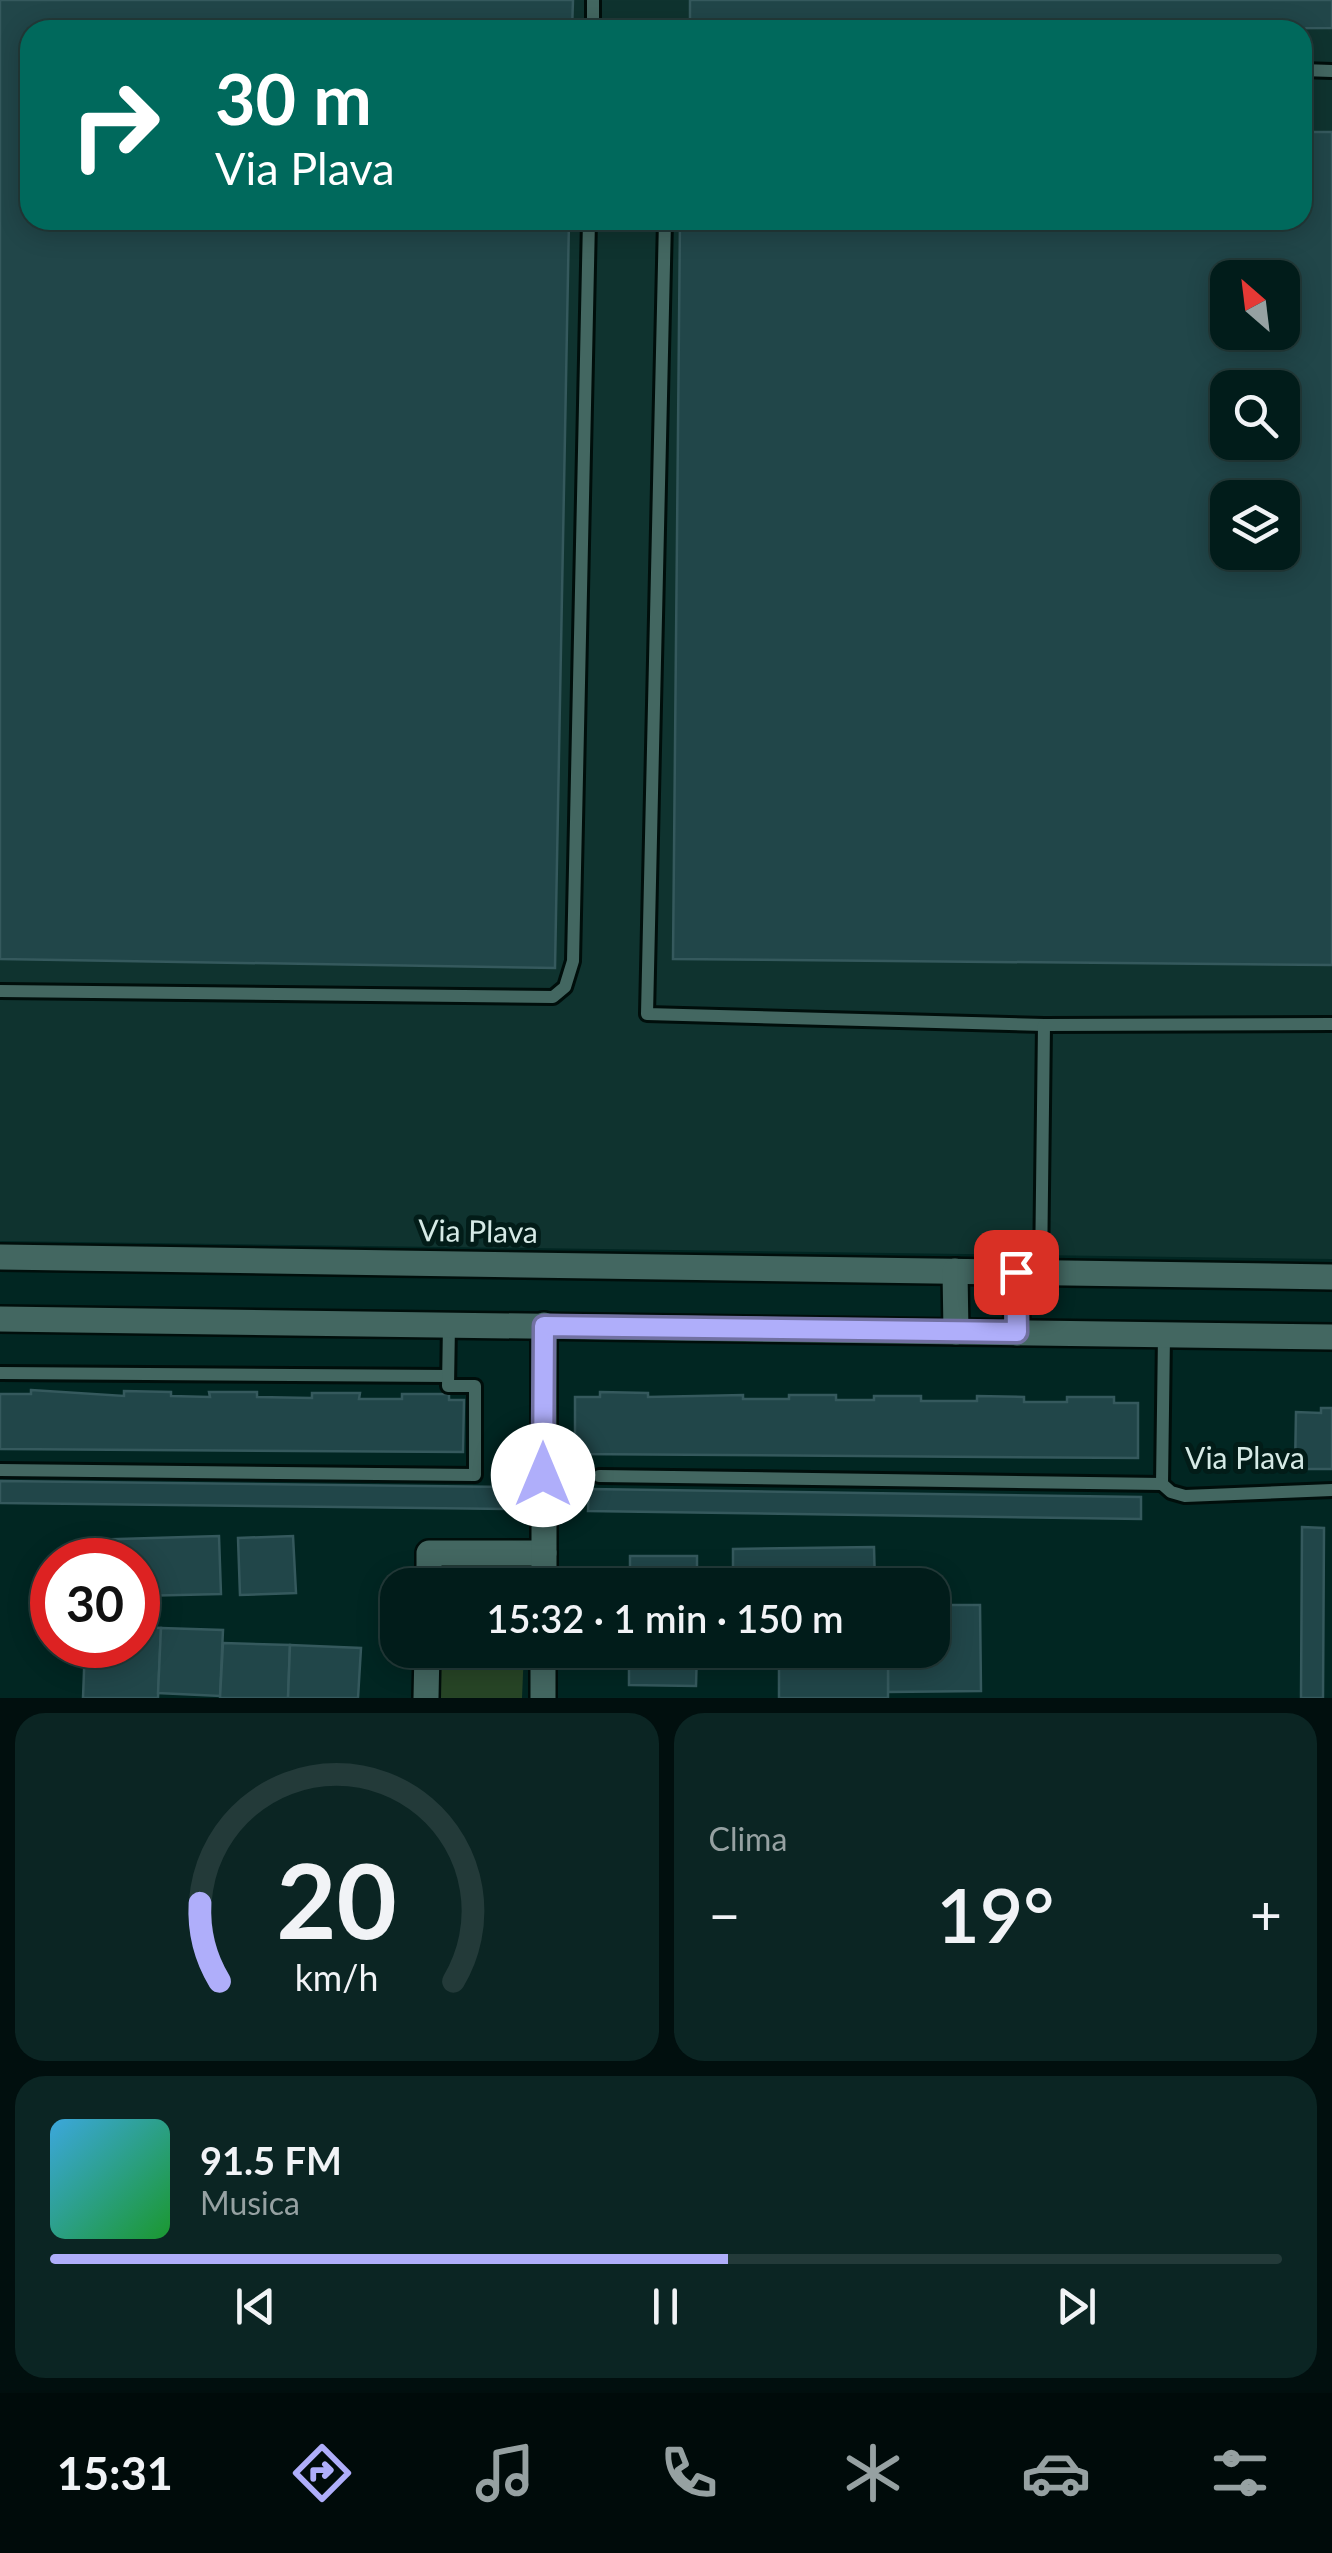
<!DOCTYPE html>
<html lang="it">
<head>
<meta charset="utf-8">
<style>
	body { margin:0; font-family:Lato,sans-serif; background:#0b2523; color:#f1f3f6; height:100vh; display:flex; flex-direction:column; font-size:38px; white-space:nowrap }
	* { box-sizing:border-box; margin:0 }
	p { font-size:32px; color:#96a1a2 }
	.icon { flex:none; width:55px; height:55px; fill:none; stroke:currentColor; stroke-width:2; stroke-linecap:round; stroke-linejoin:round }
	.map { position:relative; height:1698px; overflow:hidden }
	.sheet { display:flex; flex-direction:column; gap:15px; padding:15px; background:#010f0e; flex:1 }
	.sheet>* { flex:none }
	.top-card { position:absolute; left:20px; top:20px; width:1292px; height:210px; border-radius:30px; box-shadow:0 5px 25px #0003,0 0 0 2px #233a39; background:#00695c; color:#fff; overflow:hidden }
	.needle { width:65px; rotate:332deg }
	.tools { position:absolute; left:1210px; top:260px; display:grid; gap:20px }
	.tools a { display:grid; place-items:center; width:90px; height:90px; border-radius:20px; background:#011c1a; box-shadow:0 5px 25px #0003,0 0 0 2px #233a39; font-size:50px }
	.speed { position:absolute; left:30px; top:1538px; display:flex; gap:20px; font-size:50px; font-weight:700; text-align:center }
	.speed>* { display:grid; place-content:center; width:130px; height:130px; border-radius:50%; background:#011c1a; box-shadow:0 5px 25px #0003,0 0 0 2px #233a39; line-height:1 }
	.speed .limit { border:15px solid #d22; background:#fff; color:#111 }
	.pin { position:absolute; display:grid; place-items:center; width:85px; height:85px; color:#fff; margin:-42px; border-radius:20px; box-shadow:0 5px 15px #0006 }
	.me { position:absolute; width:110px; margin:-55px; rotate:0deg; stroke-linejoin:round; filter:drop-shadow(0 0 8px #0008) }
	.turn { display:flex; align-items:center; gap:35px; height:210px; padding:0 30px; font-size:45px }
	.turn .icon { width:130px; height:130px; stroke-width:2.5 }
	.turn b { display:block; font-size:70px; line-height:85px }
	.big { font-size:75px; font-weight:600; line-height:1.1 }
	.sheet .card { flex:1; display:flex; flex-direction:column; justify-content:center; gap:15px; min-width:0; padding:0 35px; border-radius:30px; background:#0b2523 }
	.sheet .dial { align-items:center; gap:0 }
	.dial svg { height:260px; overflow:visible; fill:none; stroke:#233a39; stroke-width:7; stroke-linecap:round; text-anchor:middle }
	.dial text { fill:#f1f3f6; stroke:none }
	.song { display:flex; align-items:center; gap:30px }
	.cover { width:120px; height:120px; border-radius:15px; background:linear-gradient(135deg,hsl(200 70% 55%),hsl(130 70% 35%)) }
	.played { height:10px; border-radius:5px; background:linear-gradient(90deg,#afaefa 55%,#233a39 55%) }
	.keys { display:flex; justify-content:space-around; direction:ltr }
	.heat { display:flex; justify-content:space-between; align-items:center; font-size:55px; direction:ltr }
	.sheet .tiles { flex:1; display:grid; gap:15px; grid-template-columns:1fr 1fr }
	.card:last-child { grid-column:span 2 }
	.trip { position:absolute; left:380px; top:1568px; width:570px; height:100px; border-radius:30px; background:#011c1a; box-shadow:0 5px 25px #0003,0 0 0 2px #233a39; font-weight:600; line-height:100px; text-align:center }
	.dock { display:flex; height:160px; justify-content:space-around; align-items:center; background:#000b0a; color:#96a1a2 }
	.dock .icon { width:70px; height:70px }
	.dock .selected { color:#afaefa }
	.dock b { font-size:45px; color:#f1f3f6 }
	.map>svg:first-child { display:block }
	.built { fill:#0f332f; fill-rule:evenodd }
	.green { fill:#274526 }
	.building { fill:#214649; stroke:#35595d; stroke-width:2.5; fill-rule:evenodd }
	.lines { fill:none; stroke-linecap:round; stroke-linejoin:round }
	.lane-casing { stroke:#000e0b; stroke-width:18 }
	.street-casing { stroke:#000e0b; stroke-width:30 }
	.lane { stroke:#436761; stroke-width:12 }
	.street { stroke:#436761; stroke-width:25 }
	.route-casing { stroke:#7271a2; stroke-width:25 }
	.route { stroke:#afaefa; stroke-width:18 }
	.labels { text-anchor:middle; stroke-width:10; stroke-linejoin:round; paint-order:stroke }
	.street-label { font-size:30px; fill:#d6eae6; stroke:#021c18 }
</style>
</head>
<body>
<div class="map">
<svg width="1332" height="1698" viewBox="0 0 1332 1698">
	<rect width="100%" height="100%" fill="#012622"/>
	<path class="built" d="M0,0h1332v1259l-1332,-18zM30,30h1272v190h-1272zM1228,278h54v54h-54zM1228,388h54v54h-54zM1228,498h54v54h-54z"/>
	<path class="green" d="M440,1650h84l-2,48h-83z"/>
	<g class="building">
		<path d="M0,0h573l-1,30h-542v190h539l-14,748 -555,-9z"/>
		<path d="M690,0h642v28l-642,2z"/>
		<path d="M1302,132h30v833l-659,-6 7,-739h622zM1228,278h54v54h-54zM1228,388h54v54h-54zM1228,498h54v54h-54z"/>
		<path d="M31,1390l93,6v-5l47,1v4l39,1 -1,-5h48v5l55,1v-5h48l-1,6h43v-5h47v6h15l-1,52 -463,-3v-55h31z"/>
		<path d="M600,1392l48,1v4l95,-2v4h46v-4h47v5h38v-4h47v5h56v-5l47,1v5h43v-5h47v6h24v55l-563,-4v-57h25z"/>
		<path d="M1321,1408h11v61h-37l1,-57 25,1z"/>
		<path d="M0,1481l508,6 -1,22 -507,-6z"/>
		<path d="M589,1489l552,8v22l-553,-8z"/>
		<path d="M1302,1527l22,1 -1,170h-22z"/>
		<path d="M219,1536l2,58 -83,2v-36h-51l-1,-20z"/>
		<path d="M293,1536l3,57 -56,2 -2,-57z"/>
		<path d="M874,1547l1,38h-142v-36z"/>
		<rect x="630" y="1556" width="67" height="29"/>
		<path d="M932,1605h48l1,86 -93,1v-42h44z"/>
		<path d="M138,1627l23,1 -3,70h-75l2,-53h53z"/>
		<path d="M161,1628l62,2 -3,66 -62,-3z"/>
		<path d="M223,1643l67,2 -2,53h-68z"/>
		<path d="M290,1645l71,3 -3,50h-70z"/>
		<path d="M629,1650h68l-1,36 -67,-1z"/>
		<path d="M888,1666v32h-109v-31z"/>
	</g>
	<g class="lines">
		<g class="lane-casing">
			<g id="lane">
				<path d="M593,30v-30"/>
				<path d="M1302,70l30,1"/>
				<path d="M665,220l-18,794 397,11"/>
				<path d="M0,991l553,6 12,-10 8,-26 16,-741"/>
				<path d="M1041,1272l3,-247 288,-1"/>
				<path d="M1164,1335l-2,149 9,8 14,4 147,-6"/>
				<path d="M0,1373l448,3"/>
				<path d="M0,1470l475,5v-89h-27l1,-62"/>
				<path d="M599,1476l563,8"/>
			</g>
		</g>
		<g class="street-casing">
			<g id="street">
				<path d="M0,1257l1332,20"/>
				<path d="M955,1271l1,61"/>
				<path d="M1016,1272l1,61"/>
				<path d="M0,1319l1332,18"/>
				<path d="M429,1585v-32h115"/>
				<path d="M544,1585v-260"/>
				<path d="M426,1698l1,-48"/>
				<path d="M543,1698v-48"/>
			</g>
		</g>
		<use href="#lane" class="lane"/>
		<use href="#street" class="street"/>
	</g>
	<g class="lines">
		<g class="route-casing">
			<path id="route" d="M543,1475l1,-149 473,6 -1,-60"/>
		</g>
		<use href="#route" class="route"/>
	</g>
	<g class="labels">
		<g class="street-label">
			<text transform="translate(478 1232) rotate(1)" y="10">Via Plava</text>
			<text x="1245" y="1469">Via Plava</text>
		</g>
	</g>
</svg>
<div class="tools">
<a><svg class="needle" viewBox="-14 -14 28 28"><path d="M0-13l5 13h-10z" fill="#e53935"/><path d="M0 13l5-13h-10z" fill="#96a1a2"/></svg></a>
<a><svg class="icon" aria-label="search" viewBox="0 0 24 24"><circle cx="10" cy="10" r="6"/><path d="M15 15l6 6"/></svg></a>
<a><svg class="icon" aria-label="layers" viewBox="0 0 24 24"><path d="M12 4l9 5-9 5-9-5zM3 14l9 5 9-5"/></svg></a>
</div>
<div class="speed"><div class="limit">30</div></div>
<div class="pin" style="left:1016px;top:1272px;background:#d93025"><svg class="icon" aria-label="arrive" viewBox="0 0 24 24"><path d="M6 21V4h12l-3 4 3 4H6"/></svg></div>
<svg class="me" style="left:543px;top:1475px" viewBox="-20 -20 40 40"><circle r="19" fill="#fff"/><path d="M0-13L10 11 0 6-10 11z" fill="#afaefa"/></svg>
<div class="trip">15:32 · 1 min · 150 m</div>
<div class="top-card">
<div class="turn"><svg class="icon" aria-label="right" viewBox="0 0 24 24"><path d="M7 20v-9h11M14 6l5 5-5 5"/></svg><div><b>30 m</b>Via Plava</div></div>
</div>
</div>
<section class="sheet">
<div class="tiles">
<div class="card dial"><svg viewBox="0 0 100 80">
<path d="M14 69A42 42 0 1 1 86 69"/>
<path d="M14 69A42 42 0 0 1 8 45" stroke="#afaefa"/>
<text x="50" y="56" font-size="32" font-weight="700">20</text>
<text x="50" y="72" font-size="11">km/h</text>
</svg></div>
<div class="card"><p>Clima</p>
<div class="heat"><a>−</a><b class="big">19°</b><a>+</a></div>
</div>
<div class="card">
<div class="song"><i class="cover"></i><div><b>91.5 FM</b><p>Musica</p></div></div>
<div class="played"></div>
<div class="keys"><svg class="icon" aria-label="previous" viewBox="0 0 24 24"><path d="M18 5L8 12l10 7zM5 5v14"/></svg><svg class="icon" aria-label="pause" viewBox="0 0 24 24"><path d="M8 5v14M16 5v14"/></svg><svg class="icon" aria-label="next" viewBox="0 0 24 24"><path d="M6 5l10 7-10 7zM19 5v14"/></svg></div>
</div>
</div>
</section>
<nav class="dock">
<b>15:31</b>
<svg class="icon selected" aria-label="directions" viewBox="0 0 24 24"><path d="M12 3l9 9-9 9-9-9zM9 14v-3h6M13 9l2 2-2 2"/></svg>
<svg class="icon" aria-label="music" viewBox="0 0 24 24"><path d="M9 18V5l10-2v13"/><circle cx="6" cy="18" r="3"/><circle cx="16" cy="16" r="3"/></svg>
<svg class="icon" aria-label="phone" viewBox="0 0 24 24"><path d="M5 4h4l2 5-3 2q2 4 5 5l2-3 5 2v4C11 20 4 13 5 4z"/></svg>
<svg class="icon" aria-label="climate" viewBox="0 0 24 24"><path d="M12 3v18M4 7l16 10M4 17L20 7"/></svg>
<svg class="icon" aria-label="car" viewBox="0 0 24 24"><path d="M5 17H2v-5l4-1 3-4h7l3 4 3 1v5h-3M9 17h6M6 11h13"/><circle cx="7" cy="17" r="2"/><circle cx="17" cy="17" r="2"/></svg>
<svg class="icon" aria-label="filters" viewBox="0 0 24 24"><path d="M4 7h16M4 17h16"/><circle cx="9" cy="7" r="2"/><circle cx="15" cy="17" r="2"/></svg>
</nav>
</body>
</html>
